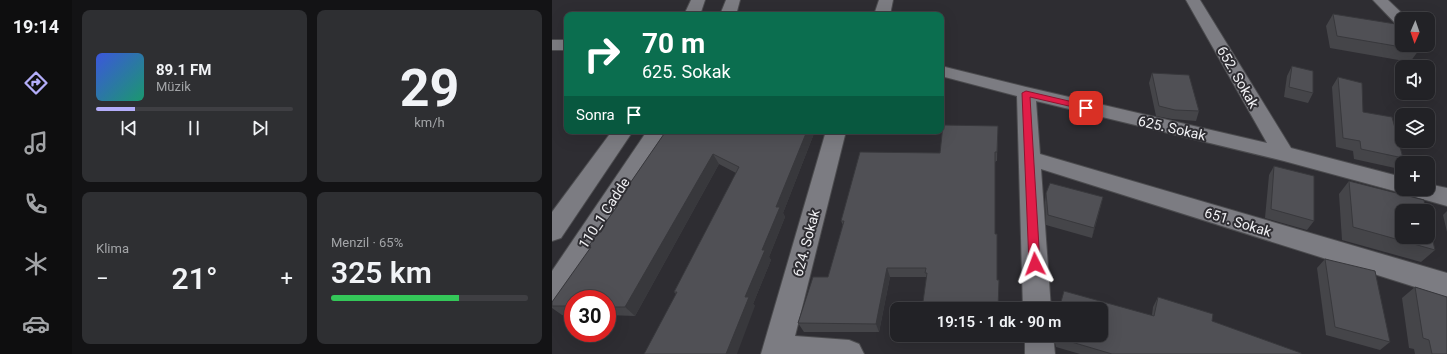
<!DOCTYPE html>
<html lang="tr">
<head>
<meta charset="utf-8">
<style>
	body { margin:0; font-family:Roboto,sans-serif; background:#2e2f32; color:#f1f3f6; height:100vh; display:flex; flex-direction:column; font-size:15px; white-space:nowrap }
	* { box-sizing:border-box; margin:0 }
	p { font-size:13px; color:#a2a4a7 }
	.icon { flex:none; width:22px; height:22px; fill:none; stroke:currentColor; stroke-width:2; stroke-linecap:round; stroke-linejoin:round }
	.map { position:relative; flex:1; overflow:hidden }
	.drawer { display:flex; flex-direction:column; gap:10px; padding:10px; background:#131315; width:480px }
	.drawer>* { flex:none }
	.banner { position:absolute; left:12px; top:12px; width:380px; height:122px; border-radius:8px; box-shadow:0 4px 16px #0002,0 0 0 1px #3f3f43; background:#0b6e4f; color:#fff; overflow:hidden }
	.needle { width:26px; rotate:182deg }
	.buttons { position:absolute; left:843px; top:12px; display:grid; gap:8px }
	.buttons a { display:grid; place-items:center; width:40px; height:40px; border-radius:8px; background:#222226; box-shadow:0 4px 16px #0002,0 0 0 1px #3f3f43; font-size:20px }
	.speed { position:absolute; left:12px; top:290px; display:flex; gap:8px; font-size:20px; font-weight:700; text-align:center }
	.speed>* { display:grid; place-content:center; width:52px; height:52px; border-radius:50%; background:#222226; box-shadow:0 4px 16px #0002,0 0 0 1px #3f3f43; line-height:1 }
	.speed .limit { border:6px solid #d22; background:#fff; color:#111 }
	.pin { position:absolute; display:grid; place-items:center; width:34px; height:34px; color:#fff; margin:-17px; border-radius:8px; box-shadow:0 2px 6px #0006 }
	.me { position:absolute; width:44px; margin:-22px; rotate:357deg; stroke-linejoin:round; filter:drop-shadow(0 0 3px #0008) }
	.turn { display:flex; align-items:center; gap:14px; height:84px; padding:0 12px; font-size:18px }
	.turn .icon { width:52px; height:52px; stroke-width:2.5 }
	.turn b { display:block; font-size:28px; line-height:34px }
	.then { display:flex; align-items:center; height:38px; padding:0 12px; background:#0003; gap:8px; font-size:15px }
	.big { font-size:30px; font-weight:600; line-height:1.1 }
	.drawer .widget { flex:1; display:flex; flex-direction:column; justify-content:center; gap:6px; min-width:0; padding:0 14px; border-radius:8px; background:#2e2f32 }
	.drawer .dial { align-items:center; gap:0 }
	.dial b { font-size:52px; line-height:1 }
	.song { display:flex; align-items:center; gap:12px }
	.cover { width:48px; height:48px; border-radius:6px; background:linear-gradient(135deg,hsl(230 70% 55%),hsl(160 70% 35%)) }
	.played { height:4px; border-radius:2px; background:linear-gradient(90deg,#b3adf9 20%,#3f3f43 20%) }
	.keys { display:flex; justify-content:space-around; direction:ltr }
	.heat { display:flex; justify-content:space-between; align-items:center; font-size:22px; direction:ltr }
	.charge { height:6px; border-radius:3px; background:linear-gradient(90deg,#34c759 65%,#3f3f43 0) }
	.drawer .tiles { flex:1; display:grid; gap:10px; grid-template-columns:repeat(2,1fr) }
	.trip { position:absolute; left:338px; top:302px; width:218px; height:40px; border-radius:8px; background:#222226; box-shadow:0 4px 16px #0002,0 0 0 1px #3f3f43; font-weight:600; line-height:40px; text-align:center }
	main { display:flex; flex:1; min-height:0 }
	.tabs { display:flex; flex-direction:column; width:72px; justify-content:space-around; align-items:center; background:#0e0e0f; color:#a2a4a7 }
	.tabs .icon { width:28px; height:28px }
	.tabs .current { color:#b3adf9 }
	.tabs b { font-size:18px; color:#f1f3f6 }
	.map>svg:first-child { display:block }
	.lines { fill:none; stroke-linecap:round; stroke-linejoin:round }
	.minor-casing { stroke:#4b4b4e; stroke-width:2 }
	.minor { fill:#7c7c82; fill-rule:evenodd }
	.wall { fill:#454549 }
	.shaded-wall { fill:#38383c }
	.building { fill:#505055; stroke:#38383c }
	.route { fill:#e11d48; stroke:#92132f }
	.labels { text-anchor:middle; stroke-width:4; stroke-linejoin:round; paint-order:stroke }
	.street-label { font-size:14px; fill:#f1f1f4; stroke:#2e2d32 }
</style>
</head>
<body>
<main>
<nav class="tabs">
<b>19:14</b>
<svg class="icon current" aria-label="directions" viewBox="0 0 24 24"><path d="M12 3l9 9-9 9-9-9zM9 14v-3h6M13 9l2 2-2 2"/></svg>
<svg class="icon" aria-label="music" viewBox="0 0 24 24"><path d="M9 18V5l10-2v13"/><circle cx="6" cy="18" r="3"/><circle cx="16" cy="16" r="3"/></svg>
<svg class="icon" aria-label="phone" viewBox="0 0 24 24"><path d="M5 4h4l2 5-3 2q2 4 5 5l2-3 5 2v4C11 20 4 13 5 4z"/></svg>
<svg class="icon" aria-label="climate" viewBox="0 0 24 24"><path d="M12 3v18M4 7l16 10M4 17L20 7"/></svg>
<svg class="icon" aria-label="car" viewBox="0 0 24 24"><path d="M5 17H2v-5l4-1 3-4h7l3 4 3 1v5h-3M9 17h6M6 11h13"/><circle cx="7" cy="17" r="2"/><circle cx="17" cy="17" r="2"/></svg>
</nav>
<section class="drawer">
<div class="tiles">
<div class="widget">
<div class="song"><i class="cover"></i><div><b>89.1 FM</b><p>Müzik</p></div></div>
<div class="played"></div>
<div class="keys"><svg class="icon" aria-label="previous" viewBox="0 0 24 24"><path d="M18 5L8 12l10 7zM5 5v14"/></svg><svg class="icon" aria-label="pause" viewBox="0 0 24 24"><path d="M8 5v14M16 5v14"/></svg><svg class="icon" aria-label="next" viewBox="0 0 24 24"><path d="M6 5l10 7-10 7zM19 5v14"/></svg></div>
</div>
<div class="widget dial"><b>29</b><p>km/h</p></div>
<div class="widget"><p>Klima</p>
<div class="heat"><a>−</a><b class="big">21°</b><a>+</a></div>
</div>
<div class="widget"><p>Menzil · 65%</p><b class="big">325 km</b><div class="charge"></div></div>
</div>
</section>
<div class="map">
<svg width="895" height="354" viewBox="0 0 895 354">
	<rect width="100%" height="100%" fill="#2e2d32"/>
	<g class="lines">
		<g class="minor-casing">
			<g id="minor">
				<path d="M139,0h14l-5,15h-16z"/>
				<path d="M174,0h14l-4,15h-16z"/>
				<path d="M327,0h14l-3,15h-16z"/>
				<path d="M634,0h14l91,148 111,29v12h26v-5l19,4v18l-39,-11 -2,-3 -4,1 -118,-32 -248,-60 4,53 407,119v24l-406,-128 10,140h-28l-6,-213 -76,-20v-10l85,21 241,56z"/>
				<path d="M821,0h15l20,19h-6v8l-5,-2z"/>
				<rect x="0" y="40" width="15" height="10"/>
				<path d="M60,131h21l-72,107 -9,3v-29z"/>
				<path d="M95,131h20l-105,172 -10,3v-35z"/>
				<path d="M274,131h20l-51,205 54,4 10,4 5,10h-103z"/>
				<path d="M473,335h28l2,19h-30z"/>
			</g>
		</g>
		<use href="#minor" class="minor"/>
	</g>
	<g class="wall">
		<path d="M781,14l86,36 -9,12 -80,-14 -4,-22z"/>
		<path d="M740,66l21,27 -5,10 -24,-6 3,-21z"/>
		<path d="M600,73l47,38 -3,10 -24,-2 -16,-3 -7,-33z"/>
		<path d="M786,77l25,35 40,46 -8,10 -41,-9 -1,-8 -17,-4 -4,-60z"/>
		<path d="M446,126l-1,35h-1l-70,117v-1h-36l-11,55h-75l-6,-9 30,-46 15,-52 -2,-4 99,-68z"/>
		<path d="M114,131h149l-32,82 2,4 -16,40 2,3 -18,44 2,2 -79,-12 -2,-2 62,-119 -17,-9 -84,152 -28,-1v-16h-34v16h-11l-10,-7v-6l38,-53 -2,-2 29,-40 -2,-2z"/>
		<path d="M722,166l40,55 -7,9 -42,-12 4,-43z"/>
		<path d="M797,181l86,69 -14,12 -79,-22 -3,-46z"/>
		<path d="M494,193l57,4 -11,41 -46,-13 -1,-23z"/>
		<path d="M895,211v21l-4,-17z"/>
		<path d="M773,259l65,83 -10,8 -54,-15 -9,-67z"/>
		<path d="M863,287l32,67h-32l-1,-5 -5,-1 -7,-50z"/>
		<path d="M606,297l54,24 89,33h-221l-24,-7 -3,-12h48l51,-20 1,-8z"/>
	</g>
	<g class="shaded-wall">
		<path d="M255,131h8l-32,82 2,4 -16,40 2,3 -18,44 2,2 -18,48h-11l50,-147z"/>
		<path d="M161,154l6,10 -84,152 -10,-9z"/>
		<path d="M551,197l-2,9 -9,32 2,-10z"/>
		<path d="M335,268l3,9 -11,55 -3,-8z"/>
	</g>
	<g class="building">
		<path d="M781,14l69,11v20h15l2,5 -82,-14z"/>
		<path d="M740,66l21,5v22l-24,-6z"/>
		<path d="M600,73l37,2 10,36 -24,-1 -16,-4z"/>
		<path d="M786,77l24,6 1,29 29,5 11,41 -42,-9 -1,-8 -17,-3z"/>
		<path d="M391,125l55,1 -1,26h-2v82h2v46h2l-1,29h-76l5,-36h-2l1,-5h-39l-11,56 -78,-1 15,-46h15l16,-56h-3l19,-69 80,1z"/>
		<path d="M114,131h141l-31,76h4l-18,43h3l-20,47h4l-23,57h-82l33,-62h-3l65,-125 -26,-13 -88,153h-18v-8h-34v7h-21v-4l39,-55h-3l30,-42h-3z"/>
		<path d="M722,166l40,10v45l-43,-12z"/>
		<path d="M797,181l75,19 2,11h-24v26h26v-17l7,30 -82,-23z"/>
		<path d="M498,183l53,14 -9,31 -46,-13 -2,-22z"/>
		<path d="M773,259l50,12 15,71 -55,-15z"/>
		<path d="M863,287l32,10v57h-15l-3,-14 -6,-2z"/>
		<path d="M512,291l90,25 4,-19 55,17 -1,7 89,32v1h-189l-54,-16 -1,-3h44v-26h-42z"/>
	</g>
	<path class="route" d="M474,91l60,14 4,3 -4,2 -56,-13 10,167 -2,3 -3,1 -4,-1 -2,-3 -7,-171z"/>
	<g class="labels">
		<g class="street-label">
			<text transform="translate(686 77) rotate(60)" y="5">652. Sokak</text>
			<text transform="translate(620 128) rotate(13)" y="5">625. Sokak</text>
			<text transform="translate(52 213) rotate(-57)" y="5">110_1 Cadde</text>
			<text transform="translate(686 222) rotate(17)" y="5">651. Sokak</text>
			<text transform="translate(254 243) rotate(-75)" y="5">624. Sokak</text>
		</g>
	</g>
</svg>
<div class="buttons">
<a><svg class="needle" viewBox="-14 -14 28 28"><path d="M0-13l5 13h-10z" fill="#e53935"/><path d="M0 13l5-13h-10z" fill="#a2a4a7"/></svg></a>
<a><svg class="icon" aria-label="sound" viewBox="0 0 24 24"><path d="M4 9h4l5-4v14l-5-4H4zM17 9q2 3 0 6"/></svg></a>
<a><svg class="icon" aria-label="layers" viewBox="0 0 24 24"><path d="M12 4l9 5-9 5-9-5zM3 14l9 5 9-5"/></svg></a>
<a>+</a>
<a>−</a>
</div>
<div class="speed"><div class="limit">30</div></div>
<div class="pin" style="left:534px;top:108px;background:#d93025"><svg class="icon" aria-label="arrive" viewBox="0 0 24 24"><path d="M6 21V4h12l-3 4 3 4H6"/></svg></div>
<svg class="me" style="left:483px;top:264px" viewBox="-20 -20 40 40"><path d="M0-17L14 15 0 8-14 15z" fill="#e11d48" stroke="#fff" stroke-width="4"/></svg>
<div class="trip">19:15 · 1 dk · 90 m</div>
<div class="banner">
<div class="turn"><svg class="icon" aria-label="right" viewBox="0 0 24 24"><path d="M7 20v-9h11M14 6l5 5-5 5"/></svg><div><b>70 m</b>625. Sokak</div></div>
<div class="then">Sonra<svg class="icon" aria-label="arrive" viewBox="0 0 24 24"><path d="M6 21V4h12l-3 4 3 4H6"/></svg></div>
</div>
</div>
</main>
</body>
</html>
